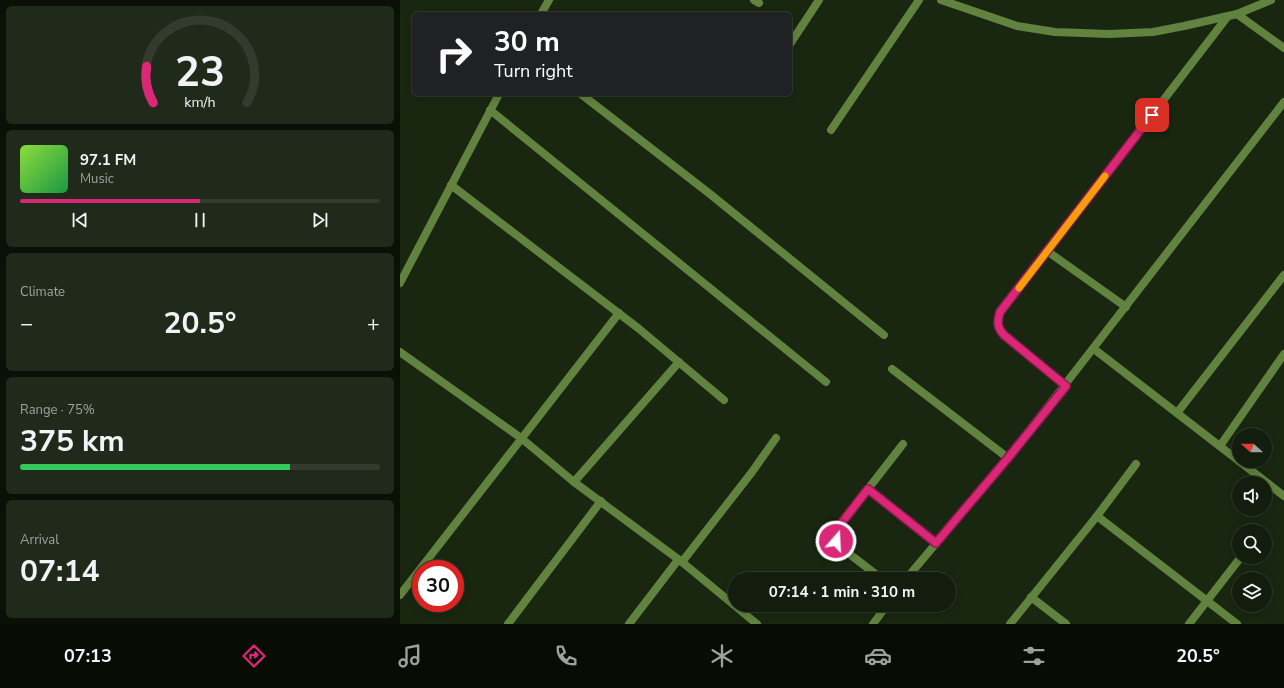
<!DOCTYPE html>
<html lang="en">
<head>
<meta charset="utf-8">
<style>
	body { margin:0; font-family:"Nunito Sans",sans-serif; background:#202a1b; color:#f1f3f6; height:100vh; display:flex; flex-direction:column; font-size:15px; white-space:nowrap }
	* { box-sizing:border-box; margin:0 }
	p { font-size:13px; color:#9da29d }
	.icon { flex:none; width:22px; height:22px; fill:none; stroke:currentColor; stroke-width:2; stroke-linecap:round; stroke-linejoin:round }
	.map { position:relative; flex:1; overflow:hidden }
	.sheet { display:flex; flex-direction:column; gap:6px; padding:6px; background:#0a1007; width:400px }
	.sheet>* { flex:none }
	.guide { position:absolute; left:12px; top:12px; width:380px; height:84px; border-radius:6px; box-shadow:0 2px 10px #0003,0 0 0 1px #323b2e; background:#202124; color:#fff; overflow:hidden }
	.needle { width:26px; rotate:291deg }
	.controls { position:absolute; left:832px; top:428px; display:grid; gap:8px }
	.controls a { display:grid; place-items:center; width:40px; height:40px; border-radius:50%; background:#131d0d; box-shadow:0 2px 10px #0003,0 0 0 1px #323b2e; font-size:20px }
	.speed { position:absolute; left:12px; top:560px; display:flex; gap:8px; font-size:20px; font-weight:700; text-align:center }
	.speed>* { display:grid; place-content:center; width:52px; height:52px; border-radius:50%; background:#131d0d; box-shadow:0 2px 10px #0003,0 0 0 1px #323b2e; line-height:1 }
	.speed .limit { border:6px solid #d22; background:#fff; color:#111 }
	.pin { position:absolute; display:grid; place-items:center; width:34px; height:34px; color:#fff; margin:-17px; border-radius:8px; box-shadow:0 2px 6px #0006 }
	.me { position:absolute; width:44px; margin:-22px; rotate:19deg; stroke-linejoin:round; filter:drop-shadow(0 0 3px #0008) }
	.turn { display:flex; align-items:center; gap:14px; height:84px; padding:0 16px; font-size:18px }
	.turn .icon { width:52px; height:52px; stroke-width:2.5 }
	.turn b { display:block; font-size:28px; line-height:34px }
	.big { font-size:30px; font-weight:700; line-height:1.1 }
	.sheet .widget { flex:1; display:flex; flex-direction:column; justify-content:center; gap:6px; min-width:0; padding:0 14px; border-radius:6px; background:#202a1b }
	.sheet .dial { align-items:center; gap:0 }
	.dial svg { height:104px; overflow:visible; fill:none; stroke:#323b2e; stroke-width:7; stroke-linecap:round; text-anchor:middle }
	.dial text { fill:#f1f3f6; stroke:none }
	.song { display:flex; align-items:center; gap:12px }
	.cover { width:48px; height:48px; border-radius:6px; background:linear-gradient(135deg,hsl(90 70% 55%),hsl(140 70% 35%)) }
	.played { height:4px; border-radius:2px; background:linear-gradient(90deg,#db2777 50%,#323b2e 50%) }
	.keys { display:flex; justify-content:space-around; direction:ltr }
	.heat { display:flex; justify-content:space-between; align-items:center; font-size:22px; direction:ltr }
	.charge { height:6px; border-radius:3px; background:linear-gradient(90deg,#34c759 75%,#323b2e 0) }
	.trip { position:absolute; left:328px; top:572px; width:228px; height:40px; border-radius:20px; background:#131d0d; box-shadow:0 2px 10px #0003,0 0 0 1px #323b2e; font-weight:700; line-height:40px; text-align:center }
	.menu { display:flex; height:64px; justify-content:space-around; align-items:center; background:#080c05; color:#9da29d }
	.menu .icon { width:28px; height:28px }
	.menu .active { color:#db2777 }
	.menu b { font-size:18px; color:#f1f3f6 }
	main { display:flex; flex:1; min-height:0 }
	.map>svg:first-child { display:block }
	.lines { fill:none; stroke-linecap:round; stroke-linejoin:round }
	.service { stroke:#61833f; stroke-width:8 }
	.minor { stroke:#61833f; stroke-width:8 }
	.tertiary { stroke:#61833f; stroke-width:8 }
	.route-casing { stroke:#8e194d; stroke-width:10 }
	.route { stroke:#db2777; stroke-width:7 }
	.slow { stroke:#f59e0b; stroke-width:7 }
</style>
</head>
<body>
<main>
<section class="sheet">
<div class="widget dial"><svg viewBox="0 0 100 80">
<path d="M14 69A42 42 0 1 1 86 69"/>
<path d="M14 69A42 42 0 0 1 9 41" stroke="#db2777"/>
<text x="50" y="56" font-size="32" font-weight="700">23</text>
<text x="50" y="72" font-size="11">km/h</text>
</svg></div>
<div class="widget">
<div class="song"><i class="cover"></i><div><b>97.1 FM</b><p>Music</p></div></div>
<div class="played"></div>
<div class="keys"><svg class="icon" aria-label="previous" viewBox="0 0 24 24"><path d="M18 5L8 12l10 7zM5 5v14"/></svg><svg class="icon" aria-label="pause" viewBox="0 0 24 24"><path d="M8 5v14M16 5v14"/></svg><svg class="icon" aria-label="next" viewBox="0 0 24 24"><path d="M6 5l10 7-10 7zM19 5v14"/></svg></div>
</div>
<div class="widget"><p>Climate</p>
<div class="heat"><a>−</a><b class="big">20.5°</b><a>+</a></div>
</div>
<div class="widget"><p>Range · 75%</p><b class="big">375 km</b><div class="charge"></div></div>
<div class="widget"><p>Arrival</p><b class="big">07:14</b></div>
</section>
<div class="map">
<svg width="884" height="624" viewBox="0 0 884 624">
	<rect width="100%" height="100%" fill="#192711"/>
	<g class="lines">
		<path class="service" d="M282,562l70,-90 24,-34"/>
		<g class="minor">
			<path d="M354,0l5,3"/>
			<path d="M541,0l76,26 38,6 54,2 44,-2 31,-6 53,-12 34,-14"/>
			<path d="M837,14l47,34"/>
			<path d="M390,44l29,-44"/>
			<path d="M181,94l129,100 174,141"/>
			<path d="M90,110l336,272"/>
			<path d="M431,130l88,-130"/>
			<path d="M51,185l187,143 86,72"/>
			<path d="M647,251l79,56"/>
			<path d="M694,349l145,112"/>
			<path d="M0,352l121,86 53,44 108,80 75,62"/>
			<path d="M492,369l116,89"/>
			<path d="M666,386l-62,-51c-7,-8 -8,-12 -4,-22l228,-297"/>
			<path d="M777,413l107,-138"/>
			<path d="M820,446l64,-92"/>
			<path d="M839,461l45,35"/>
			<path d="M174,482l105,-120"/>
			<path d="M468,489l68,54"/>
			<path d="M697,516l140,108"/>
			<path d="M482,579l-43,-33c-4,-8 -2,-13 1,-21l63,-81"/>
			<path d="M506,579l102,-121 276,-356"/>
			<path d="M0,595l219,-282"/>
			<path d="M631,597l35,27"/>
			<path d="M108,624l93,-123"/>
			<path d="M229,624l49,-64"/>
			<path d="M473,624l14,-19"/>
			<path d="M610,624l87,-108 39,-52"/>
			<path d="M789,624l52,-67"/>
		</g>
		<g class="tertiary">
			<path d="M141,14l8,-14"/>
			<path d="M0,283l99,-189"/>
		</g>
	</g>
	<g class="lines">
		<g class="route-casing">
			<path id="route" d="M436,541l4,-16 28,-36 68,54 72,-85 58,-72 -62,-51c-7,-8 -7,-12 -4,-23l152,-197"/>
		</g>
		<use href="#route" class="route"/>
		<path class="slow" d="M619,288l86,-112"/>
	</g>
</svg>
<div class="controls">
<a><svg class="needle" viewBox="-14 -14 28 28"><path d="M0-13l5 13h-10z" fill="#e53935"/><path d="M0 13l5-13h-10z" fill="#9da29d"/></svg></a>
<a><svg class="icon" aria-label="sound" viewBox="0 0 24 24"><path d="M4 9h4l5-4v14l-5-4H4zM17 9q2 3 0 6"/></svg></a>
<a><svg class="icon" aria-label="search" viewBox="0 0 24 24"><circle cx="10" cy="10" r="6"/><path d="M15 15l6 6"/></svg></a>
<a><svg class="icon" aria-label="layers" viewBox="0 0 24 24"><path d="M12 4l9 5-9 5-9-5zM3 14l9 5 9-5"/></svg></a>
</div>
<div class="speed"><div class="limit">30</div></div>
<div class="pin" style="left:752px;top:115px;background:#d93025"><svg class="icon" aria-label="arrive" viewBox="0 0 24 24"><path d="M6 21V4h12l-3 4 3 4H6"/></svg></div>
<svg class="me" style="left:436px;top:541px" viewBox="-20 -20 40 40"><circle r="17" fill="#db2777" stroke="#fff" stroke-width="3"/><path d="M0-11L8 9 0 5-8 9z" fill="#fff"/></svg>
<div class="trip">07:14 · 1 min · 310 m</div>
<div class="guide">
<div class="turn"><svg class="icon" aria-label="right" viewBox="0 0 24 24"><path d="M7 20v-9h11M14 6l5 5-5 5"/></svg><div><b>30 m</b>Turn right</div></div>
</div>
</div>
</main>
<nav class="menu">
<b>07:13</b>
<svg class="icon active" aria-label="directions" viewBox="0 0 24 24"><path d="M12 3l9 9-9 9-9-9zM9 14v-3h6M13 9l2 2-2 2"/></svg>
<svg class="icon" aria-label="music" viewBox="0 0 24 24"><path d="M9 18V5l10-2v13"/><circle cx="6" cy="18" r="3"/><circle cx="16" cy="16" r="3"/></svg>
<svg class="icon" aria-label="phone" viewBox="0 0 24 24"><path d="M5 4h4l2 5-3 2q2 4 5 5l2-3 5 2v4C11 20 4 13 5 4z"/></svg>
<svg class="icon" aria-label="climate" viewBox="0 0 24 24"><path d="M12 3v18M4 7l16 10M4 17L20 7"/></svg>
<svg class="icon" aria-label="car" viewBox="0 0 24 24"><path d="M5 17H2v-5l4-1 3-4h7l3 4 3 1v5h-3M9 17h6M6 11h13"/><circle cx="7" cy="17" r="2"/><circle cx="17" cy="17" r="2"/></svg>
<svg class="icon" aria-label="filters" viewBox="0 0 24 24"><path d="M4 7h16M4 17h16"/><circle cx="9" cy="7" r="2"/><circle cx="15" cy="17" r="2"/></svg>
<b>20.5°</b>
</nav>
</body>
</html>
